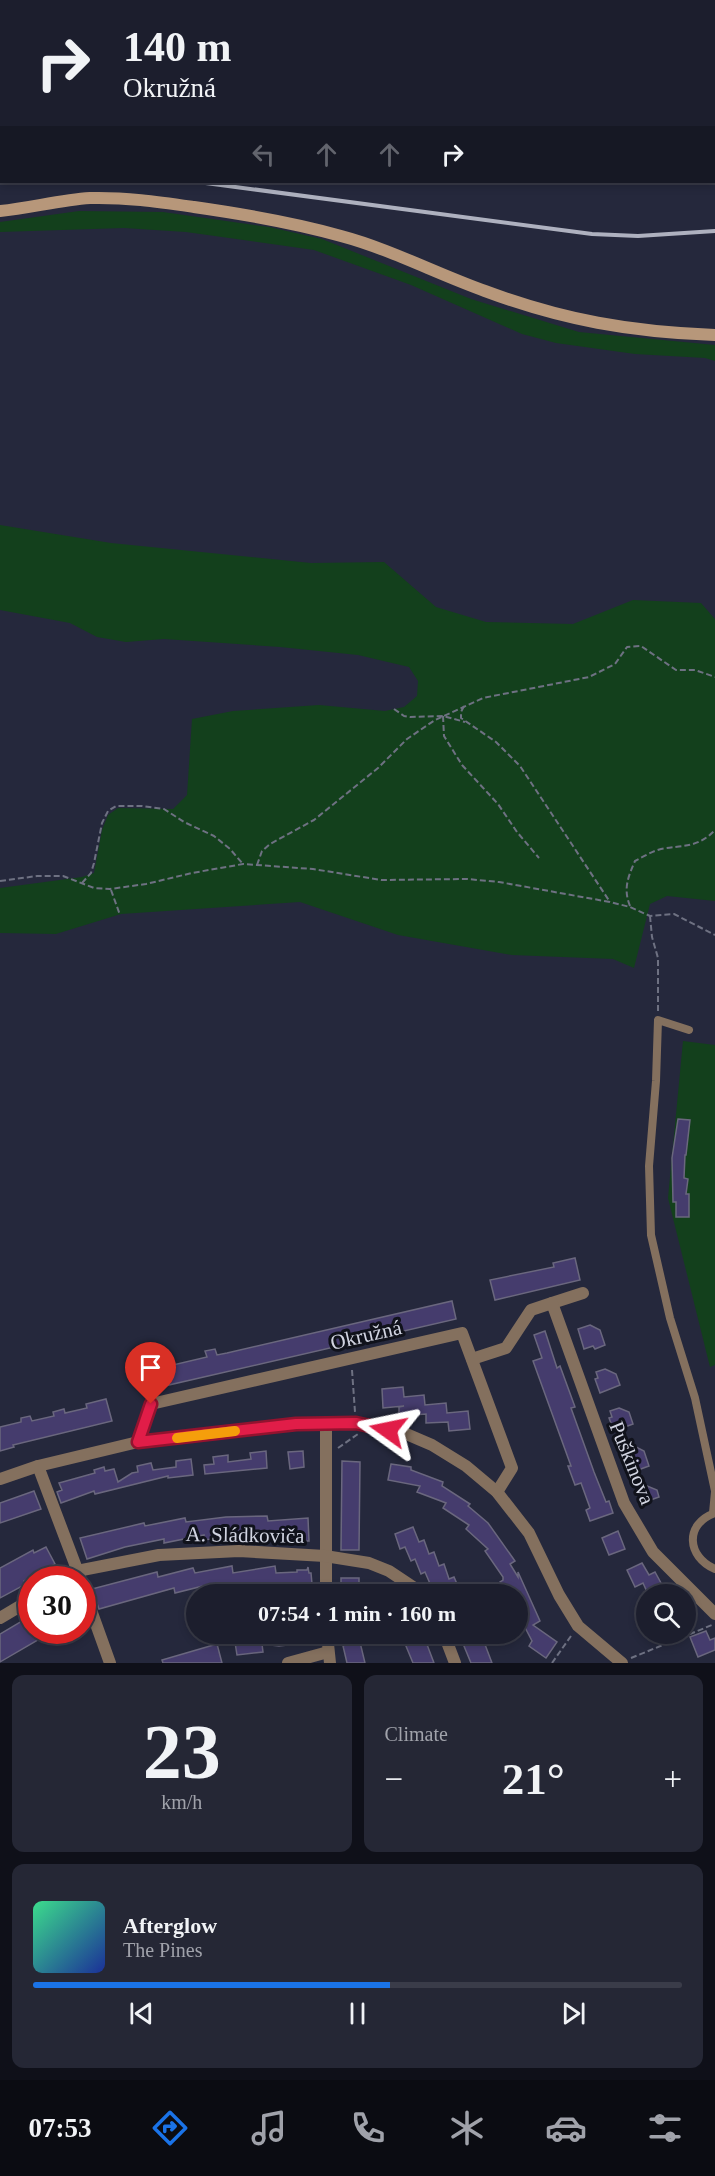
<!DOCTYPE html>
<html lang="en">
<head>
<meta charset="utf-8">
<style>
	body { margin:0; font-family:"Times New Roman",serif; background:#252735; color:#f1f3f6; height:100vh; display:flex; flex-direction:column; font-size:22px; white-space:nowrap }
	* { box-sizing:border-box; margin:0 }
	p { font-size:20px; color:#a0a2aa }
	.icon { flex:none; width:33px; height:33px; fill:none; stroke:currentColor; stroke-width:2; stroke-linecap:round; stroke-linejoin:round }
	.map { position:relative; height:1663px; overflow:hidden }
	.sheet { display:flex; flex-direction:column; gap:12px; padding:12px; background:#0f1019; flex:1 }
	.sheet>* { flex:none }
	.hud { position:absolute; left:0px; top:0px; width:716px; height:183px; box-shadow:0 3px 9px #0003,0 0 0 2px #3a3c49; background:#1c1e2d; color:#f1f3f6; overflow:hidden }
	.fabs { position:absolute; left:636px; top:1584px; display:grid; gap:12px }
	.fabs a { display:grid; place-items:center; width:60px; height:60px; border-radius:50%; background:#1c1e2d; box-shadow:0 3px 9px #0003,0 0 0 2px #3a3c49; font-size:30px }
	.speed { position:absolute; left:18px; top:1566px; display:flex; gap:12px; font-size:30px; font-weight:700; text-align:center }
	.speed>* { display:grid; place-content:center; width:78px; height:78px; border-radius:50%; background:#1c1e2d; box-shadow:0 3px 9px #0003,0 0 0 2px #3a3c49; line-height:1 }
	.speed .limit { border:9px solid #d22; background:#fff; color:#111 }
	.pin { position:absolute; display:grid; place-items:center; width:51px; height:51px; color:#fff; margin:-62px -26px; border-radius:50% 50% 50% 0; rotate:-45deg; box-shadow:0 0 6px #0007 }
	.pin .icon { rotate:45deg }
	.me { position:absolute; width:66px; margin:-33px; rotate:282deg; stroke-linejoin:round; filter:drop-shadow(0 0 4px #0008) }
	.turn { display:flex; align-items:center; gap:21px; height:126px; padding:0 24px; font-size:27px }
	.turn .icon { width:78px; height:78px; stroke-width:2.5 }
	.turn b { display:block; font-size:42px; line-height:51px }
	.lanes { display:flex; align-items:center; height:57px; padding:0 24px; background:#0003; justify-content:center; gap:30px; direction:ltr }
	.lanes .off { opacity:.35 }
	.big { font-size:45px; font-weight:700; line-height:1.1 }
	.sheet .tile { flex:1; display:flex; flex-direction:column; justify-content:center; gap:9px; min-width:0; padding:0 21px; border-radius:12px; background:#252735 }
	.sheet .dial { align-items:center; gap:0 }
	.dial b { font-size:78px; line-height:1 }
	.song { display:flex; align-items:center; gap:18px }
	.cover { width:72px; height:72px; border-radius:9px; background:linear-gradient(135deg,hsl(150 70% 55%),hsl(230 70% 35%)) }
	.played { height:6px; border-radius:3px; background:linear-gradient(90deg,#1a73e8 55%,#3a3c49 55%) }
	.keys { display:flex; justify-content:space-around; direction:ltr }
	.heat { display:flex; justify-content:space-between; align-items:center; font-size:33px; direction:ltr }
	.sheet .tiles { flex:1; display:grid; gap:12px; grid-template-columns:1fr 1fr }
	.tile:last-child { grid-column:span 2 }
	.trip { position:absolute; left:186px; top:1584px; width:342px; height:60px; border-radius:30px; background:#1c1e2d; box-shadow:0 3px 9px #0003,0 0 0 2px #3a3c49; font-weight:700; line-height:60px; text-align:center }
	.tabs { display:flex; height:96px; justify-content:space-around; align-items:center; background:#0b0c12; color:#a0a2aa }
	.tabs .icon { width:42px; height:42px }
	.tabs .active { color:#1a73e8 }
	.tabs b { font-size:27px; color:#f1f3f6 }
	.map>svg:first-child { display:block }
	.green { fill:#13401c }
	.building { fill:#453c6d; stroke:#6a677e; stroke-width:1.5 }
	.lines { fill:none; stroke-linecap:round; stroke-linejoin:round }
	.path { stroke:#6e7182; stroke-width:2; stroke-dasharray:6 3; stroke-linecap:butt }
	.service { stroke:#84705e; stroke-width:8 }
	.minor { stroke:#84705e; stroke-width:12 }
	.secondary { stroke:#b7977a; stroke-width:12 }
	.rail { stroke:#aeb1bf; stroke-width:4 }
	.route-casing { stroke:#92132f; stroke-width:15 }
	.route { stroke:#e11d48; stroke-width:10 }
	.slow { stroke:#f59e0b; stroke-width:10 }
	.labels { text-anchor:middle; stroke-width:6; stroke-linejoin:round; paint-order:stroke }
	.street-label { font-size:21px; fill:#d1d4e1; stroke:#10121b }
</style>
</head>
<body>
<div class="map">
<svg width="715" height="1663" viewBox="0 0 715 1663">
	<rect width="100%" height="100%" fill="#25283c"/>
	<g class="green">
		<path d="M79,211l84,1 106,15 53,12 149,60 108,33 136,13v16l-10,-3 -70,-4 -79,-11 -34,-9 -111,-49 -97,-35 -128,-18 -62,-4 -124,4v-10z"/>
		<path d="M0,525l111,18 200,20 73,-1 52,45 50,15 87,2 60,-24 68,3 14,16v282l-48,-5 -17,8 -16,64 -21,-9 -101,-4 -114,-20 -98,-33 -179,12 -65,20 -56,-1v-45l82,-11 12,-4 8,-43 6,-15 10,-7 55,1 14,-14 5,-76 41,-8 86,-6 66,6 19,-4 13,-11 1,-15 -9,-14 -51,-12 -78,-8 -116,-8 -38,3 -29,-5 -27,-14 -70,-13z"/>
		<path d="M683,1041l32,4v320l-5,2 -42,-169z"/>
	</g>
	<g class="building">
		<path d="M678,1119l12,1 -4,35h-1l-1,23 4,1 -2,15h3v23h-13v-15h-3l-1,-44z"/>
		<path d="M575,1258l5,22 -85,20 -5,-20 64,-13 -1,-4z"/>
		<path d="M452,1301l4,18 -309,71 -4,-18 64,-15 -2,-6 10,-2 2,6 10,-2z"/>
		<path d="M590,1325l10,5 5,15 -10,4 -2,-3 -9,3 -6,-20z"/>
		<path d="M545,1331l12,37 3,-2 15,41 -4,1 23,64 12,30 3,-1 4,12 -23,8 -4,-11 4,-2 -9,-25 -6,2 -7,-19h3l-38,-105 9,-3 -8,-23z"/>
		<path d="M605,1369l11,5 4,11 -20,8 -5,-14 3,-1 -2,-6z"/>
		<path d="M403,1387l1,10 20,-2 1,10 21,-2 1,10 21,-2 2,18 -21,2 -1,-9 -22,1v-9l-27,2v-9l5,-1 -21,2 -1,-19z"/>
		<path d="M106,1399l6,22 -99,24 1,2 -14,4v-24l21,-5v-4l9,-2 2,5 22,-5 -1,-4 11,-3 1,4 22,-5 -1,-4z"/>
		<path d="M619,1408l10,4 4,12 -19,7 -5,-13 3,-1 -2,-6z"/>
		<path d="M634,1446l10,5 5,15 -11,4 -1,-4 -8,3 -5,-13 3,-1 -3,-5z"/>
		<path d="M266,1451l1,17 -62,6 -1,-9 10,-1 -1,-7 15,-2v7l23,-3 -1,-6z"/>
		<path d="M303,1451l1,16 -14,2 -2,-17z"/>
		<path d="M191,1459l2,16 -25,3v-2l-73,18 -1,-3 -33,12 -4,-11 5,-2 -3,-7 36,-10 -1,-3 10,-3 1,4 9,-2 4,13 14,-9 6,-1 -1,-6 14,-3 2,7 23,-3v-6z"/>
		<path d="M342,1461l18,1 -1,88h-18z"/>
		<path d="M391,1464l20,3v3l32,12 -1,4 28,18 -2,2 20,17 27,38 -5,3 8,13v-5l22,49 -7,4 24,17 -11,16 -17,-12 3,-5 -14,-27v-20h-17l5,-2 -6,-10 3,-2v-3l-18,-26 3,-2 -22,-20 3,-4 -26,-17 3,-5 -29,-11 3,-6 -32,-6z"/>
		<path d="M647,1486l10,4 2,7 -17,6 -4,-14z"/>
		<path d="M34,1491l7,18 -41,14v-20z"/>
		<path d="M267,1516l1,5 40,-3 1,23h-25v-4l-39,2 -1,-4 -40,5v-5l-40,8v-4l-39,8 -38,12 -7,-21 64,-15 1,3 40,-8 1,4 40,-5z"/>
		<path d="M413,1527l6,15 5,-2 5,14 5,-2 5,14 5,-2 5,15 5,-2 6,14 -10,3h-10l-5,-10 -4,2 -6,-14 -4,2 -6,-15 -4,2 -6,-14 -5,2 -5,-15z"/>
		<path d="M618,1531l7,18 -16,6 -7,-17z"/>
		<path d="M46,1547l9,17 -31,17 2,3 -26,14v-30l33,-18 1,3z"/>
		<path d="M642,1563l7,12 6,-3 12,22h-19l-5,-11 -8,4 -8,-17z"/>
		<path d="M232,1566l1,7 42,-7 1,7 21,-1v-2h10l1,-3 1,6h2l1,11h-3l1,7 -24,2 -3,-8 -33,5 -1,-7 -37,7 -1,-6 -36,9 -1,-5 -75,21 -7,-20 65,-17 1,5 35,-9 2,5z"/>
		<rect x="341" y="1578" width="18" height="16"/>
		<path d="M32,1615v15h23l-55,32v-28z"/>
		<path d="M706,1631l4,9 5,-2v12l-17,7 -8,-20z"/>
		<path d="M256,1634h48l1,9 -26,3 -17,-2 1,8 -26,3 -3,-19z"/>
		<path d="M343,1634h15l7,29h-18l-4,-17 2,-1z"/>
		<path d="M401,1634h22l11,29h-21z"/>
		<path d="M459,1634h22l11,29h-21z"/>
		<path d="M217,1644l5,19h-59l-1,-3z"/>
	</g>
	<g class="lines">
		<g class="path">
			<path d="M464,706l-3,6v6l35,24 24,24 90,136"/>
			<path d="M394,709l10,7 6,1 33,-1 22,6"/>
			<path d="M443,716l1,20 18,29 36,39 19,28 22,26"/>
			<path d="M257,865l5,-14 8,-7 44,-24 64,-52 29,-29 28,-19 48,-22 106,-21 26,-13 12,-17 14,-1 35,24h19l20,7"/>
			<path d="M0,881l37,-5h26l31,12 16,1 36,-5 46,-11 51,-9 70,5 68,11 86,-1 32,3 111,20 20,5 20,9 24,-2 41,21"/>
			<path d="M82,883l9,-10 3,-10 8,-40 6,-12 8,-5h26l22,3 20,13 30,14 16,13 13,15"/>
			<path d="M111,890l9,25"/>
			<path d="M630,906c-7,-17 -2,-29 5,-45 8,-4 17,-10 26,-12 22,-4 37,-1 54,-19"/>
			<path d="M650,916l2,21 6,21v53"/>
			<path d="M352,1370l3,42"/>
			<path d="M338,1448l20,-14"/>
			<path d="M631,1658l81,-33"/>
			<path d="M552,1663l19,-27"/>
		</g>
		<g class="service">
			<path d="M689,1030l-31,-10 -2,61 -7,85 2,69 19,83 25,80 20,93"/>
			<path d="M713,1513l2,-21"/>
			<path d="M715,1513c-31,11 -28,44 0,56"/>
		</g>
		<g class="minor">
			<path d="M552,1303l31,-10"/>
			<path d="M472,1359l34,-11 25,-38 21,-7 72,200 29,49 62,62"/>
			<path d="M326,1423v171"/>
			<path d="M138,1442l13,-38 311,-71 50,135 -15,24"/>
			<path d="M38,1466l43,114"/>
			<path d="M0,1479l38,-13 100,-24 158,-18 60,-1 48,10 28,12 34,21 31,26 32,41 30,62 19,31 44,37"/>
			<path d="M63,1580l14,-9 82,-16 80,-4 86,5 44,7 20,8 24,16 7,7"/>
			<path d="M82,1585l28,78"/>
			<path d="M0,1618l32,-19"/>
			<path d="M327,1634l3,29"/>
			<path d="M444,1634l11,29"/>
			<path d="M288,1663l40,-11"/>
		</g>
		<path class="secondary" d="M0,211c30,-3 60,-11 90,-13 35,-1 69,4 104,9 49,7 98,15 147,29 49,13 96,38 144,55 78,29 146,41 230,44"/>
		<g class="rail">
			<path d="M0,155h2"/>
			<path d="M198,182l394,52 46,2 77,-5"/>
		</g>
	</g>
	<g class="lines">
		<g class="route-casing">
			<path id="route" d="M151,1404l-13,38 158,-18 60,-1 32,7"/>
		</g>
		<use href="#route" class="route"/>
		<path class="slow" d="M177,1438l58,-7"/>
	</g>
	<g class="labels">
		<g class="street-label">
			<text transform="translate(366 1335) rotate(-13)" y="7">Okružná</text>
			<text transform="translate(632 1463) rotate(68)" y="7">Puškinova</text>
			<text transform="translate(245 1535) rotate(1)" y="7">A. Sládkoviča</text>
		</g>
	</g>
</svg>
<div class="fabs">
<a><svg class="icon" aria-label="search" viewBox="0 0 24 24"><circle cx="10" cy="10" r="6"/><path d="M15 15l6 6"/></svg></a>
</div>
<div class="speed"><div class="limit">30</div></div>
<div class="pin" style="left:151px;top:1404px;background:#d93025"><svg class="icon" aria-label="arrive" viewBox="0 0 24 24"><path d="M6 21V4h12l-3 4 3 4H6"/></svg></div>
<svg class="me" style="left:388px;top:1430px" viewBox="-20 -20 40 40"><path d="M0-17L14 15 0 8-14 15z" fill="#e11d48" stroke="#fff" stroke-width="4"/></svg>
<div class="trip">07:54 · 1 min · 160 m</div>
<div class="hud">
<div class="turn"><svg class="icon" aria-label="right" viewBox="0 0 24 24"><path d="M7 20v-9h11M14 6l5 5-5 5"/></svg><div><b>140 m</b>Okružná</div></div>
<div class="lanes"><svg class="icon off" aria-label="left" viewBox="0 0 24 24"><path d="M17 20v-9H6M10 6l-5 5 5 5"/></svg><svg class="icon off" aria-label="ahead" viewBox="0 0 24 24"><path d="M12 20V5M6 11l6-6 6 6"/></svg><svg class="icon off" aria-label="ahead" viewBox="0 0 24 24"><path d="M12 20V5M6 11l6-6 6 6"/></svg><svg class="icon" aria-label="right" viewBox="0 0 24 24"><path d="M7 20v-9h11M14 6l5 5-5 5"/></svg></div>
</div>
</div>
<section class="sheet">
<div class="tiles">
<div class="tile dial"><b>23</b><p>km/h</p></div>
<div class="tile"><p>Climate</p>
<div class="heat"><a>−</a><b class="big">21°</b><a>+</a></div>
</div>
<div class="tile">
<div class="song"><i class="cover"></i><div><b>Afterglow</b><p>The Pines</p></div></div>
<div class="played"></div>
<div class="keys"><svg class="icon" aria-label="previous" viewBox="0 0 24 24"><path d="M18 5L8 12l10 7zM5 5v14"/></svg><svg class="icon" aria-label="pause" viewBox="0 0 24 24"><path d="M8 5v14M16 5v14"/></svg><svg class="icon" aria-label="next" viewBox="0 0 24 24"><path d="M6 5l10 7-10 7zM19 5v14"/></svg></div>
</div>
</div>
</section>
<nav class="tabs">
<b>07:53</b>
<svg class="icon active" aria-label="directions" viewBox="0 0 24 24"><path d="M12 3l9 9-9 9-9-9zM9 14v-3h6M13 9l2 2-2 2"/></svg>
<svg class="icon" aria-label="music" viewBox="0 0 24 24"><path d="M9 18V5l10-2v13"/><circle cx="6" cy="18" r="3"/><circle cx="16" cy="16" r="3"/></svg>
<svg class="icon" aria-label="phone" viewBox="0 0 24 24"><path d="M5 4h4l2 5-3 2q2 4 5 5l2-3 5 2v4C11 20 4 13 5 4z"/></svg>
<svg class="icon" aria-label="climate" viewBox="0 0 24 24"><path d="M12 3v18M4 7l16 10M4 17L20 7"/></svg>
<svg class="icon" aria-label="car" viewBox="0 0 24 24"><path d="M5 17H2v-5l4-1 3-4h7l3 4 3 1v5h-3M9 17h6M6 11h13"/><circle cx="7" cy="17" r="2"/><circle cx="17" cy="17" r="2"/></svg>
<svg class="icon" aria-label="filters" viewBox="0 0 24 24"><path d="M4 7h16M4 17h16"/><circle cx="9" cy="7" r="2"/><circle cx="15" cy="17" r="2"/></svg>
</nav>
</body>
</html>
